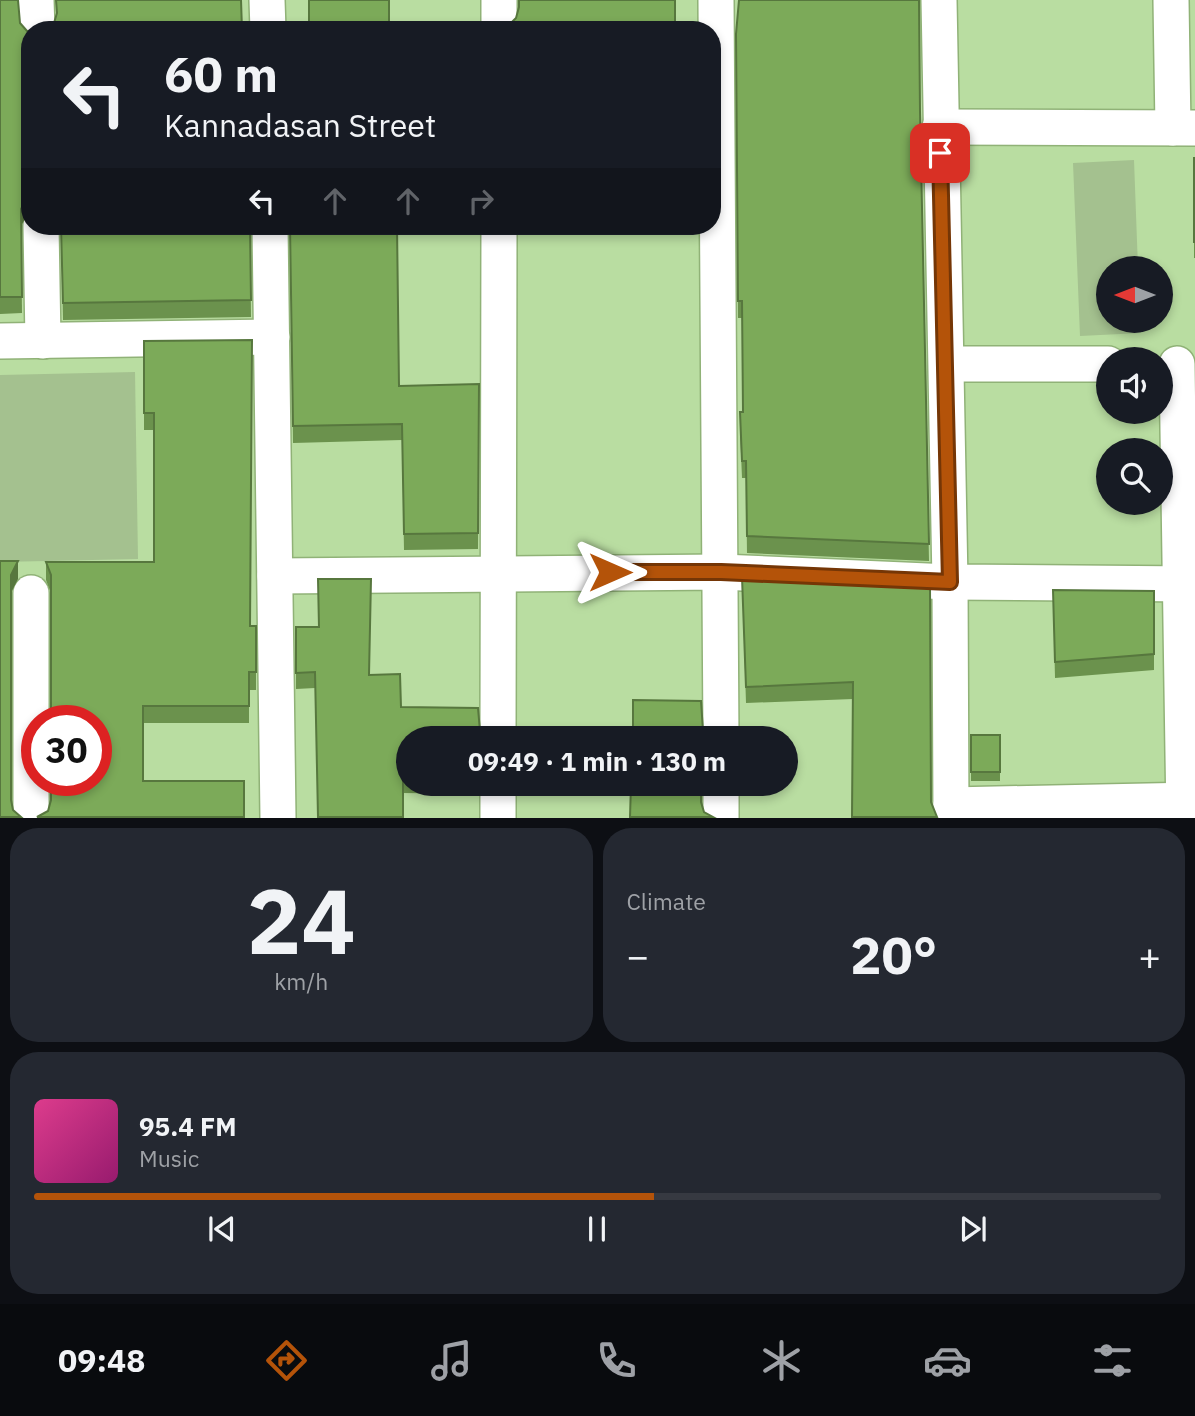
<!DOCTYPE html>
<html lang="en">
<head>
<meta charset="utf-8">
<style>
	body { margin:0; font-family:"IBM Plex Sans",sans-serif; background:#242831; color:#f1f3f6; height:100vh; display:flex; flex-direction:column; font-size:26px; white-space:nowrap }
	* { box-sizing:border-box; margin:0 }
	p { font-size:23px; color:#9ea1a6 }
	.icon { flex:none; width:38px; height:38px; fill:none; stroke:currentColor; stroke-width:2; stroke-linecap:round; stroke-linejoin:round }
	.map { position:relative; height:818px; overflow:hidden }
	.side { display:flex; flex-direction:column; gap:10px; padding:10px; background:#0d0f14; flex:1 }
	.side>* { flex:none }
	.hud { position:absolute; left:21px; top:21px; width:700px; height:214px; border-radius:28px; box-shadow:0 4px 10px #0003; background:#171b24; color:#f1f3f6; overflow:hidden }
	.needle { width:46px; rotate:270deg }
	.tools { position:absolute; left:1096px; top:256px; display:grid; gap:14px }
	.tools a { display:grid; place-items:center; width:77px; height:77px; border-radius:50%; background:#171b24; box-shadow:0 4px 10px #0003; font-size:35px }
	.speed { position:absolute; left:21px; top:705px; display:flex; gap:14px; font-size:35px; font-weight:700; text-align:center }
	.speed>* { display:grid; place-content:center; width:91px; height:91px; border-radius:50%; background:#171b24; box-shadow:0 4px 10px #0003; line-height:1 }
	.speed .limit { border:10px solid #d22; background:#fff; color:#111 }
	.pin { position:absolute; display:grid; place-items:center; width:60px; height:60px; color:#fff; margin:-30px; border-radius:14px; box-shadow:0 4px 10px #0006 }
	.me { position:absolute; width:77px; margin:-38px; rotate:90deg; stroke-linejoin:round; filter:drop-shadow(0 0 5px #0008) }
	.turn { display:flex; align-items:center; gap:24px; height:147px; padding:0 28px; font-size:32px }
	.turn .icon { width:91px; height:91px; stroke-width:2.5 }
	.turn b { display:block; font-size:49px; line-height:60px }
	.lanes { display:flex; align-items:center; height:66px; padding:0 28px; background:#0003; justify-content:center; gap:35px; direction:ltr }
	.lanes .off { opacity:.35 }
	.big { font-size:52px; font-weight:700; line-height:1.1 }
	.side .widget { flex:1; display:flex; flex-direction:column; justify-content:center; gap:10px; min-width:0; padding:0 24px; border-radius:28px; background:#242831 }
	.side .dial { align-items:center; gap:0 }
	.dial b { font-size:91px; line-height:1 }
	.song { display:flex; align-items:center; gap:21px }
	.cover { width:84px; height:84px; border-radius:10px; background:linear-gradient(135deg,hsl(330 70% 55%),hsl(320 70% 35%)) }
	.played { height:7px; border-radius:4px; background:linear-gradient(90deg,#b45309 55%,#363941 55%) }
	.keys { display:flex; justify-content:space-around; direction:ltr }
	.heat { display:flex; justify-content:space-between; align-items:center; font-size:38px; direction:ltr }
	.side .tiles { flex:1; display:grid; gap:10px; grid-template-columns:1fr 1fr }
	.widget:last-child { grid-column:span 2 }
	.trip { position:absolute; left:396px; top:726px; width:402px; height:70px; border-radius:35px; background:#171b24; box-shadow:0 4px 10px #0003; font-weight:700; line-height:70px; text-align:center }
	.menu { display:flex; height:112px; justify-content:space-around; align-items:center; background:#090b0e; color:#9ea1a6 }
	.menu .icon { width:49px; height:49px }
	.menu .current { color:#b45309 }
	.menu b { font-size:32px; color:#f1f3f6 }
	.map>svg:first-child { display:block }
	.green { fill:#a4c18f }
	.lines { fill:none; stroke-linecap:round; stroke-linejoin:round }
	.street-casing { stroke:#90b277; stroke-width:38 }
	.street { stroke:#fff; stroke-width:35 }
	.wall { fill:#6b924d }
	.shaded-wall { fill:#57773e }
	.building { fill:#7caa59; stroke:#57773e; stroke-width:2 }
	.route-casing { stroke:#753606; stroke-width:18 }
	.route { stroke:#b45309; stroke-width:12 }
</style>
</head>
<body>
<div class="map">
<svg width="1195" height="818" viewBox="0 0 1195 818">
	<rect width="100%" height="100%" fill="#b9dda1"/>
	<g class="green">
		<path d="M1134,160l4,108h-30v52h32l1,13 -61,3 -7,-173z"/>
		<path d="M135,372l3,187 -138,3v-187z"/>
	</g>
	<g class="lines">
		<g class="street-casing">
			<g id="street">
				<path d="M36,0l1,30"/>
				<path d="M267,0l1,30"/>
				<path d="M716,0l5,738"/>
				<path d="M939,0l11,582 1,236"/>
				<path d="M1171,0l2,128"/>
				<path d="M499,30v-30"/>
				<path d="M940,127l255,1"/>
				<path d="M41,226l2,115"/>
				<path d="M270,226l8,592"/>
				<path d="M0,341l272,-4"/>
				<path d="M947,364h161"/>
				<path d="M1177,364l7,454"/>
				<path d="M275,576l446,-4 229,10 245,2"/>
				<path d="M31,593v225"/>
				<path d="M498,738l1,-512"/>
				<path d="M721,784v34"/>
				<path d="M951,805l244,-5"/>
				<path d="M498,818v-34"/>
			</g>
		</g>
		<use href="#street" class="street"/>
	</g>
	<g class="wall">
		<path d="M0,0l21,225 1,88 -22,1z"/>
		<path d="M736,34l184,77 9,450 -182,-8 -1,-75h-4l-2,-49 3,-17 -1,-94h-4z"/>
		<rect x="1194" y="158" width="1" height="100"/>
		<path d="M61,226h189l1,91 -188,3z"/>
		<path d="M290,226l109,160 80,-2 -1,165 -74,1 -2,-110 -109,3z"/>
		<path d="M144,341l106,285h6v64h-7v33h-106v58l-95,30 3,-11v-207l-5,-13v-18h108v-132h-10z"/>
		<path d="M742,577l188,8 1,217 -78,-103 -107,4z"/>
		<path d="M1053,590l101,1v79l-99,8z"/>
		<path d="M296,627l73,48 32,32 7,31v46h71l-1,10 -75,-1 -88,-105 -19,1z"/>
		<rect x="971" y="735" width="29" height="46"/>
	</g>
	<g class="shaded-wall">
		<path d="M30,193v17l-9,16v-17z"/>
		<path d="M18,561v18l-7,14v-18z"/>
	</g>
	<g class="building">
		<path d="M0,0h18l2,23 7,8h3v162l-9,16 1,88h-22z"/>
		<path d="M56,0h185l1,30h-194l6,-7 3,-10z"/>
		<rect x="309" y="0" width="80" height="30"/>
		<path d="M519,0h156v30h-166v-5l7,-7 3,-11z"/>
		<path d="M739,0h180l1,111 9,433 -182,-8 -1,-75h-4l-2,-49h3l-1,-111h-4l-2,-267z"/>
		<rect x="1194" y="158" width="1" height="84"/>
		<path d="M61,226h189l1,74 -188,3z"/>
		<path d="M290,226h107l2,160 80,-2 -1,149 -74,1 -2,-110 -109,2z"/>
		<path d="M252,340l-2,286h6v46h-7v34h-106v75h101v36h-207l11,-6 3,-11v-20h45v-59h-45v-146l-5,-13h108v-149h-10v-72z"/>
		<path d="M0,561h18l-7,14v225l2,10 8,7h-21z"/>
		<path d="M742,577l188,8 1,217 6,15h-85l1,-135 -107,5z"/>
		<path d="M318,579h53l-2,96 31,-1 1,33 77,1 2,23 9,7h-81v39h-5v40h-85l-3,-145 -19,1v-46h23z"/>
		<path d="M1053,590l101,1v63l-99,8z"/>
		<path d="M633,700l68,1 2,30 10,7h-87v-1h7z"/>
		<rect x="971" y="735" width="29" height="37"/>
		<path d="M631,784h70v18l3,10 9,5h-83z"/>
	</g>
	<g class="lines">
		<g class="route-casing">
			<path id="route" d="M610,572h111l229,10 -10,-429"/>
		</g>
		<use href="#route" class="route"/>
	</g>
</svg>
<div class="tools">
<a><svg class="needle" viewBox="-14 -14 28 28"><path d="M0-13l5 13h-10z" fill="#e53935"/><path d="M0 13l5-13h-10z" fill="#9ea1a6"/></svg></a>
<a><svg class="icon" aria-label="sound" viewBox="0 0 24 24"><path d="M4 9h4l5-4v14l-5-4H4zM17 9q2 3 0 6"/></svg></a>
<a><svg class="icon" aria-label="search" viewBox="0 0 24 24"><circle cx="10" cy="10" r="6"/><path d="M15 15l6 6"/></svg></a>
</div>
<div class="speed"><div class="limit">30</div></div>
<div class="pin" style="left:940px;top:153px;background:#d93025"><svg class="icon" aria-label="arrive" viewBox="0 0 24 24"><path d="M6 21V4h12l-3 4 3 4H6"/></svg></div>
<svg class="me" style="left:610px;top:572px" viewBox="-20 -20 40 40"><path d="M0-17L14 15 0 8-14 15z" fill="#b45309" stroke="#fff" stroke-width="4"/></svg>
<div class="trip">09:49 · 1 min · 130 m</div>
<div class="hud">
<div class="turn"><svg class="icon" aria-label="left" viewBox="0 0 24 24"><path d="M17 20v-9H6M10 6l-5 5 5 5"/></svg><div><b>60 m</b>Kannadasan Street</div></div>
<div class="lanes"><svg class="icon" aria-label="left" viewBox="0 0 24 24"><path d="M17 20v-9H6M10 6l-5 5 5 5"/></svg><svg class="icon off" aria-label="ahead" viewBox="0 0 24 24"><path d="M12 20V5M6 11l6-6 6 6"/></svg><svg class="icon off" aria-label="ahead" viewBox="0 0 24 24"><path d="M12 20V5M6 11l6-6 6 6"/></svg><svg class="icon off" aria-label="right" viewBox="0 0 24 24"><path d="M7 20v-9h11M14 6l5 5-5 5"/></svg></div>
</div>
</div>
<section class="side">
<div class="tiles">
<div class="widget dial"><b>24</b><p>km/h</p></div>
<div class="widget"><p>Climate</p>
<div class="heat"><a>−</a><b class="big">20°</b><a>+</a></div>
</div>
<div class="widget">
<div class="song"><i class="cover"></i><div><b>95.4 FM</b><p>Music</p></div></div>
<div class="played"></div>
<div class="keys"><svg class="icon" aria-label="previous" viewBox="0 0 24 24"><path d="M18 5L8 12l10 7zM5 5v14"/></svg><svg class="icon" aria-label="pause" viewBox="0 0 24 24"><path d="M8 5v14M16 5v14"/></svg><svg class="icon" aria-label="next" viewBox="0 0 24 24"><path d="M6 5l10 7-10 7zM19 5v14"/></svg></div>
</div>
</div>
</section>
<nav class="menu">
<b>09:48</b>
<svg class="icon current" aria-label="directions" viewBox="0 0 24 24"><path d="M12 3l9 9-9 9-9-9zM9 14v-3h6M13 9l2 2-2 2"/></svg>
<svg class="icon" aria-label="music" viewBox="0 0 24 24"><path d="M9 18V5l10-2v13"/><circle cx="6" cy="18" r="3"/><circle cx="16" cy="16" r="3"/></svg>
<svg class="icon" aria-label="phone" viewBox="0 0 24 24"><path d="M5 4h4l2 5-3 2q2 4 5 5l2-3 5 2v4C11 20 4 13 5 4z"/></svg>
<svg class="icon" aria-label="climate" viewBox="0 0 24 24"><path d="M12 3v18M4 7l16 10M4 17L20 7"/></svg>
<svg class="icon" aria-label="car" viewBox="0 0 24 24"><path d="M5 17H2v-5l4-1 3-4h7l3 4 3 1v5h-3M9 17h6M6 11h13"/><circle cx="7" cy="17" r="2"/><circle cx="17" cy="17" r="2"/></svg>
<svg class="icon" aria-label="filters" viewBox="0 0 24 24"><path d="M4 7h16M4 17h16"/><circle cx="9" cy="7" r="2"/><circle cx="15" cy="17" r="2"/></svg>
</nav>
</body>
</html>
